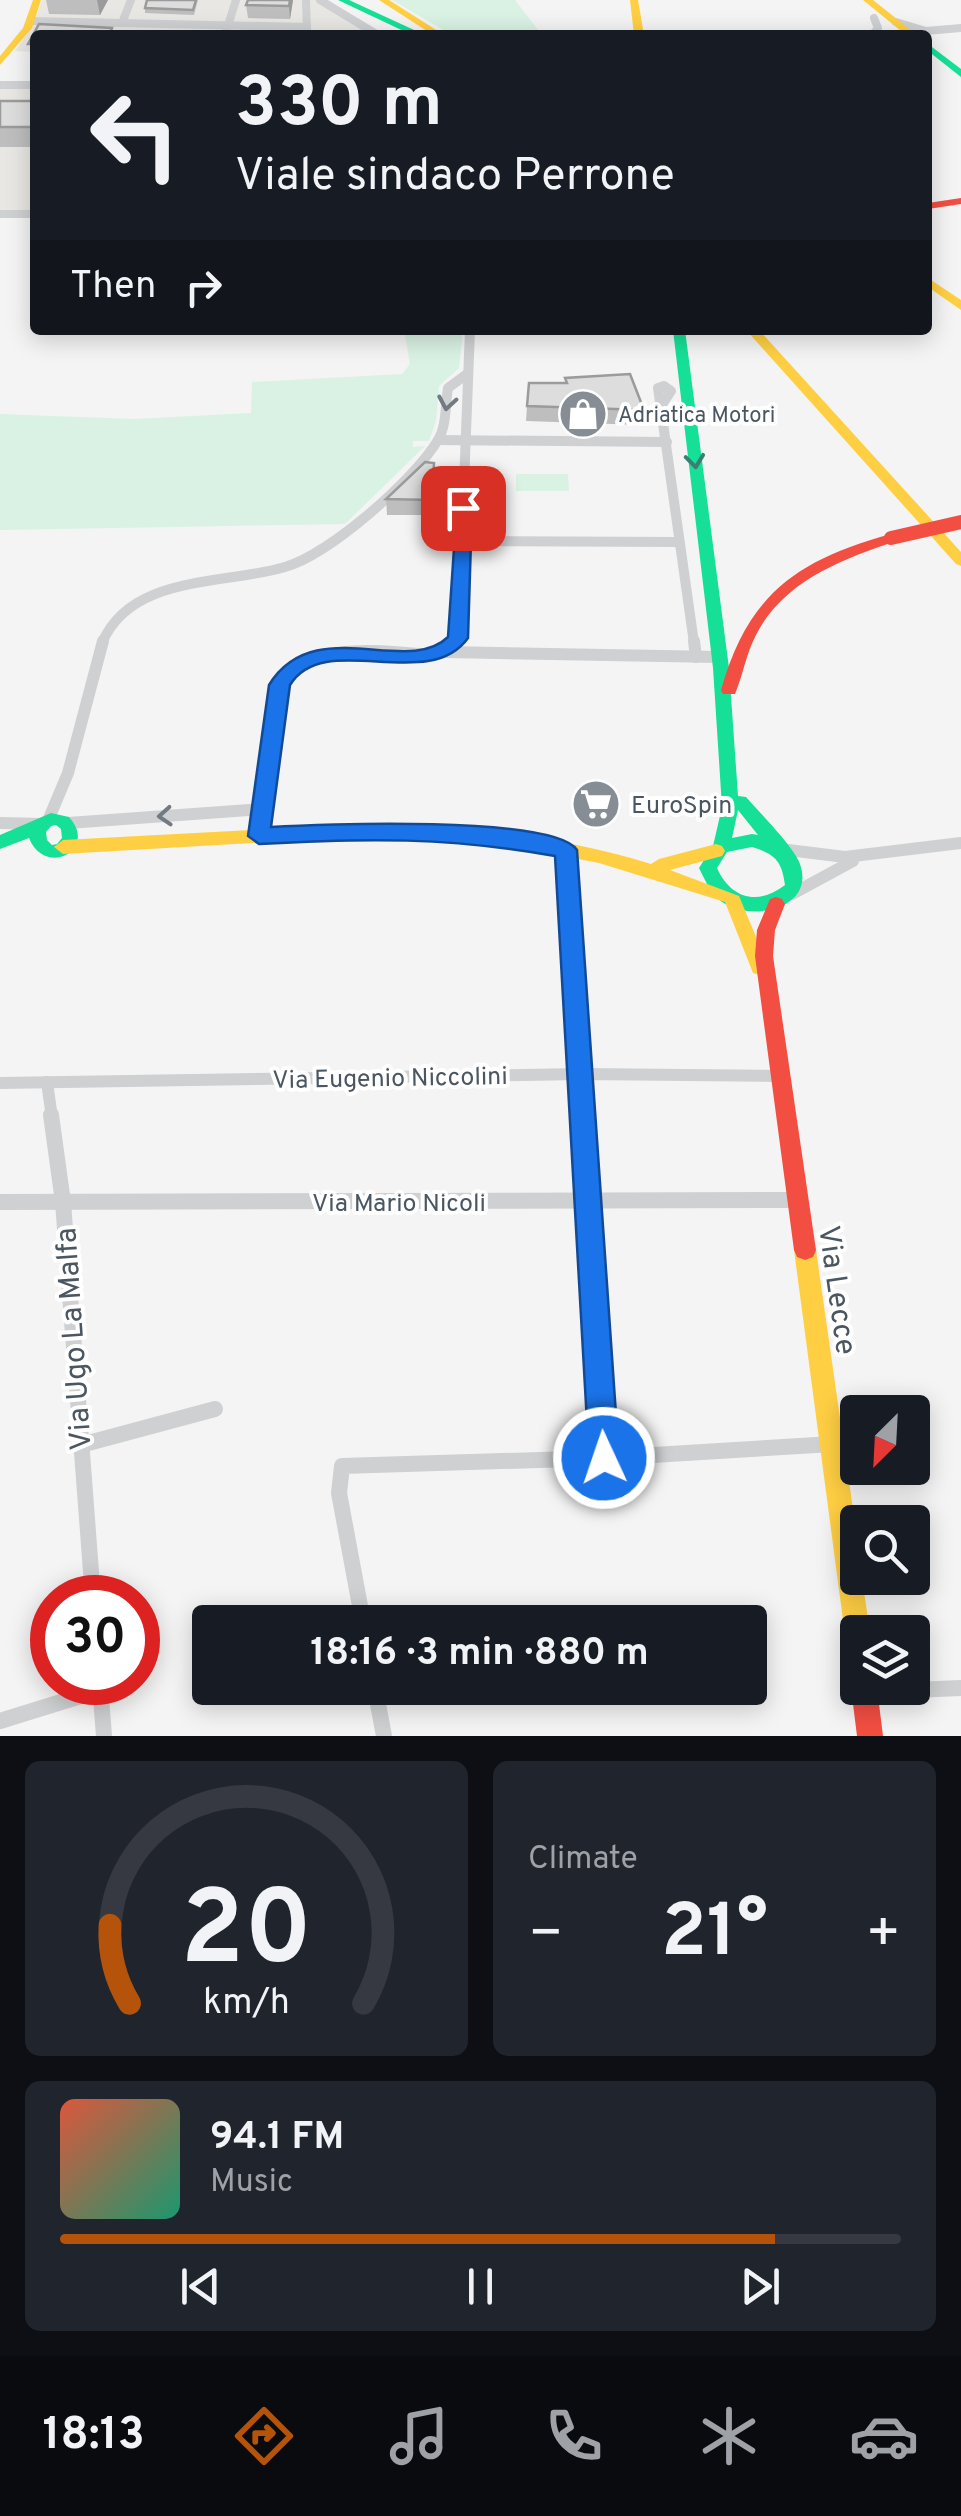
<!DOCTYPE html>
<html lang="en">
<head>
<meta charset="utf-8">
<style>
	body { margin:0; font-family:Overpass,sans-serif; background:#20242c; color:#f1f3f6; height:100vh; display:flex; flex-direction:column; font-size:38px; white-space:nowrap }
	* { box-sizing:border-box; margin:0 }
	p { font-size:32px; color:#9ea1a6 }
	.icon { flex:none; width:55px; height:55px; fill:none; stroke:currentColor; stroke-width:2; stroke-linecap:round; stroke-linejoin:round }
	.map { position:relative; height:1736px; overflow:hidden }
	.side { display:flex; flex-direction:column; gap:25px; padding:25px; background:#0d0f14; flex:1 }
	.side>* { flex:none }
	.hud { position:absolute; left:30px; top:30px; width:902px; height:305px; border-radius:10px; box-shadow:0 5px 25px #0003; background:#171b24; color:#f1f3f6; overflow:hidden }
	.needle { width:65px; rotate:204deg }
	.fabs { position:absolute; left:840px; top:1395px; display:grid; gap:20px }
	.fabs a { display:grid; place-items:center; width:90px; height:90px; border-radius:10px; background:#171b24; box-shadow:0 5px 25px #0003; font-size:50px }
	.speed { position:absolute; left:30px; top:1575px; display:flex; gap:20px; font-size:50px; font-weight:700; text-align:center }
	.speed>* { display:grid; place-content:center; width:130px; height:130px; border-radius:50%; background:#171b24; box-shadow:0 5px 25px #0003; line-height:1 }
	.speed .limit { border:15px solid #d22; background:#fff; color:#111 }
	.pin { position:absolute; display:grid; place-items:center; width:85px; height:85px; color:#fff; margin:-42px; border-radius:20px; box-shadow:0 5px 15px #0006 }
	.me { position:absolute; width:110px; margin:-55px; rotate:357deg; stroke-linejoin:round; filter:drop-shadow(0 0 8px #0008) }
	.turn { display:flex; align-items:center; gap:35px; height:210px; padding:0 40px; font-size:45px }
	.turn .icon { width:130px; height:130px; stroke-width:2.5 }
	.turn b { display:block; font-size:70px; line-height:85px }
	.then { display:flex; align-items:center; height:95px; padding:0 40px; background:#0003; gap:20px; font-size:38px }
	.big { font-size:75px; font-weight:700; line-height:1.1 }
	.side .widget { flex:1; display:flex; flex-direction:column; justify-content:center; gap:15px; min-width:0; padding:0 35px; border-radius:15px; background:#20242c }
	.side .dial { align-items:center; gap:0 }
	.dial svg { height:260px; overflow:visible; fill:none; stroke:#363941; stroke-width:7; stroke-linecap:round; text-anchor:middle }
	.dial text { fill:#f1f3f6; stroke:none }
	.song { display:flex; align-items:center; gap:30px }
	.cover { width:120px; height:120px; border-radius:15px; background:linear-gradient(135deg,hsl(10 70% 55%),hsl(160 70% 35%)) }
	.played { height:10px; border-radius:5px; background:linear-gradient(90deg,#b45309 85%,#363941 85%) }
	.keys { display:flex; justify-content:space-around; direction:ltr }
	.heat { display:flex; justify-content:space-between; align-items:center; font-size:55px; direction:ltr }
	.side .tiles { flex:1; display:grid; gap:25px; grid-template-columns:1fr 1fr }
	.widget:last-child { grid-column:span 2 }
	.trip { position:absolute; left:192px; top:1605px; width:575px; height:100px; border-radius:10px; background:#171b24; box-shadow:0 5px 25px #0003; font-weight:700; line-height:100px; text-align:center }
	.menu { display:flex; height:160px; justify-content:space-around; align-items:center; background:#090b0e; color:#9ea1a6 }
	.menu .icon { width:70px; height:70px }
	.menu .selected { color:#b45309 }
	.menu b { font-size:45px; color:#f1f3f6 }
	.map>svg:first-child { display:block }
	.commercial { fill:#e8e7e3 }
	.green { fill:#d9f2e3 }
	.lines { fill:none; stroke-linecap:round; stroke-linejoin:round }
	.street-far3 { stroke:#ced0d2; stroke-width:8 }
	.street-far2 { stroke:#ced0d2; stroke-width:10 }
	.street-far1 { stroke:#ced0d2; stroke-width:12 }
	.street { stroke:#ced0d2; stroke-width:16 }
	.fast { fill:#16e098; fill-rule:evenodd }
	.slow { fill:#ffcf43; fill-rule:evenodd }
	.jam { fill:#f24e42; fill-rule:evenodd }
	.jam-bridge { stroke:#f24e42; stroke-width:14 }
	.wall { fill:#bebebf }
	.shaded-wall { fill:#9b9b9b }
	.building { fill:#ddddde; stroke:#9b9b9b; stroke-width:2.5 }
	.oneway { stroke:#727b83 }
	.oneway2 { stroke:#3a7f72 }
	.route { fill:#1a73e8; stroke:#114b97; stroke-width:2.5 }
	.labels { text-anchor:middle; stroke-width:8; stroke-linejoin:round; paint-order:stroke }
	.far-poi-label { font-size:22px; fill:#4a5661; stroke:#fff; text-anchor:start }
	.poi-label { font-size:25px; fill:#4a5661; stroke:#fff; text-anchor:start }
	.street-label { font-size:25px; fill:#4a5661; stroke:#fff }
	.near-street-label { font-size:30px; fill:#4a5661; stroke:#fff }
</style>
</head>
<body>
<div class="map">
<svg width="961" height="1736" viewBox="0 0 961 1736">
	<rect width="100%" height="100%" fill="#f4f4f4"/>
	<g class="commercial">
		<path d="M42,0h275l56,35h-338v17l-20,-1 19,-28z"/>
		<rect x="0" y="87" width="35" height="124"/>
	</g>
	<g class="green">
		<path d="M392,0h123l27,35h-90z"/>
		<path d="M404,330h59l-4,38 -20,18 -3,35 -7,20h-16v6l12,-1 -80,78 -345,6v-116l134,5 117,-6 1,-31 150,-8 8,-10z"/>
		<path d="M516,474h52l1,17h-53z"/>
	</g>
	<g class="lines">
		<g class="street-far3">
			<path d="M306,0l1,32"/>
			<path d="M320,0l58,35"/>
			<path d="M30,21l277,6"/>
			<path d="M896,22l30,9 35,-3"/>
			<path d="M122,23l9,-23"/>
			<path d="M225,35l11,-35"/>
			<path d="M872,35l6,-7 -4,-10"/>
			<path d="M0,85h35"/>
			<path d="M0,214h35"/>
		</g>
		<g class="street-far2">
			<path d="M663,403l8,-12 -7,-5 -6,2 36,255"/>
			<path d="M438,440l229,2"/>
			<path d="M462,541l217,1"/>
			<path d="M102,643c29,-69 123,-58 183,-76 45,-13 129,-87 153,-127 9,-15 7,-35 10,-52l19,-14"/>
			<path d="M453,643l5,-5 12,-308"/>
		</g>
		<g class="street-far1">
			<path d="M694,641l2,16"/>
			<path d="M445,652l274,5"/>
			<path d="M0,823l44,1"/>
			<path d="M47,823l21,-50 35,-132"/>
			<path d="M68,823l195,-14"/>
			<path d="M259,836l21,-151c37,-46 101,-33 154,-30l11,-3 11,-11"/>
			<path d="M566,849l17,269"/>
			<path d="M780,849l65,8 116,-14"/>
			<path d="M792,894l61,-33"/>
			<path d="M47,1082l5,36"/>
			<path d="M0,1083l581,-9 199,2"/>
		</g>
		<g class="street">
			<path d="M51,1115l12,87 30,396"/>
			<path d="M583,1115l21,343"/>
			<path d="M0,1202l798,-2"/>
			<path d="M81,1445l134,-36"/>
			<path d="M363,1622l-24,-129 3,-27 262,-8 229,-14"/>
			<path d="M100,1685l4,51"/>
			<path d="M375,1688l9,48"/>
			<path d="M865,1692l96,-4"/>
			<path d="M0,1721l100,-31"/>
		</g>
		<g class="fast">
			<path d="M338,0h11l76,35h-13z"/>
			<path d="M928,44l33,25v8l-33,-26z"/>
			<path d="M673,330h12l44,338 9,128 8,1c13,15 48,50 54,67 15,43 -43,57 -73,41 -15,-8 -21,-23 -28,-37l14,-22 9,-39 -9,-139zM738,810l20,25 -6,-1 -20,4zM752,847c23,7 30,14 33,38 -27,21 -54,14 -68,-17l10,-16z"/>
			<path d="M51,813l18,4c30,33 -24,61 -40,21l-29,11v-14zM56,825l5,4 1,9 -5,6 -5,1 -5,-5 -1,-8 5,-6z"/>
		</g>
		<g class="slow">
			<path d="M33,0h8l-9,28 -32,37v-9l23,-28z"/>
			<path d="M379,0h10l52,33 -8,2z"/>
			<path d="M630,0h8l6,35h-10z"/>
			<path d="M863,0h10l44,35h-11z"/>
			<path d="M928,278l33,22v10l-33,-23z"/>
			<path d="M746,330h13l202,222v14l-5,-2z"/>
			<path d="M386,823c89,5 180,14 265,41l8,-5 57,-15 6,2 3,5 -3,5 -52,14 69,26 30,72 -2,5 -7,2 -7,-2 -28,-71 -126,-39 -84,-16 -85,-9 -44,-3 -323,19 -9,-7 9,-7z"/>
			<path d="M805,1240l8,3 3,7 42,294v34h4l8,54h-12v15l-9,-3 -4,-9 -51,-385 3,-7z"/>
		</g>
		<g class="jam">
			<path d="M961,198v6l-33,5v-6z"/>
			<path d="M891,534l7,4 -2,3c-53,18 -113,40 -140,94 -10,19 -13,40 -21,59h-12l-2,-4c27,-96 76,-130 170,-156z"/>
			<path d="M776,897l6,2 3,5 -10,26 -2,26 43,294 -3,7 -8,3 -8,-3 -3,-7 -39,-294 2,-26 13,-31z"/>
			<path d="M858,1678v10h19l6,48h-26l-6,-48z"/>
		</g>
		<path class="jam-bridge" d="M891,538l70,-16"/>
	</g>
	<g class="wall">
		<path d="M46,0h62l-8,15 -51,-1z"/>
		<path d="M198,0l-4,15 -49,-2v-5z"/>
		<path d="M293,0l-3,19 -42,-1 -2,-13z"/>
		<rect x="0" y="101" width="35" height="46"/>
		<path d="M565,378l79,32 -2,15 -116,-4 1,-15 38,-23z"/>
		<path d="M434,463l-2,52h-45l-1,-16z"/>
	</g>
	<g class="shaded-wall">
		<path d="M97,0h11l-8,15z"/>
		<path d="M290,0h3l-3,19 -1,-13z"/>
	</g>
	<g class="building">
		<path d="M147,0h49l-3,10 -48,-2z"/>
		<path d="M248,0h42l-1,6 -43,-1z"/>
		<path d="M39,24l73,4 -3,7h-74v9h-7z"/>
		<rect x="0" y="101" width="35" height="26"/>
		<path d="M630,374l14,36 -117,-4 2,-23h38l-2,-5z"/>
		<path d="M425,462l9,1 -2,37 -46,-1z"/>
	</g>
	<defs><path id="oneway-chevron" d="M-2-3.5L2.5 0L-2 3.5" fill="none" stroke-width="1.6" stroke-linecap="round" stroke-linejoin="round" transform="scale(2.5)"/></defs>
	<g class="oneway">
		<use href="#oneway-chevron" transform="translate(447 403) rotate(100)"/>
		<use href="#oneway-chevron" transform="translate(165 816) rotate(176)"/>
	</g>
	<use class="oneway2" href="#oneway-chevron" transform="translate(695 461) rotate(83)"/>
	<path class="route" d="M457,504l15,4 -4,130c-40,56 -144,-9 -178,47l-19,142c47,-3 283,-12 306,23l42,608 -5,11 -10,4 -11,-4 -4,-11 -34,-602c-107,-19 -189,-18 -296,-12l-11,-8 21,-151c45,-73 138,-8 179,-48z"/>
	<defs>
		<g id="shop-disc" transform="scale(2.5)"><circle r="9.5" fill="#868d94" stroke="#fff"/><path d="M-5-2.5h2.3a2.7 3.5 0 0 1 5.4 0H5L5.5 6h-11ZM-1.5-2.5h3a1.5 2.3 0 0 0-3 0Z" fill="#fff"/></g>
		<g id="supermarket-disc" transform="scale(2.5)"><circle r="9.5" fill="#868d94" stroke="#fff"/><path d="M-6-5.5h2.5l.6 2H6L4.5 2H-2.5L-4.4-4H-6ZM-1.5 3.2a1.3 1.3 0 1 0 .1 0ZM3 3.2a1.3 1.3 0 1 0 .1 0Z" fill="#fff"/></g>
	</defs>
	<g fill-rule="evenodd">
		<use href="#shop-disc" x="583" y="414"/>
		<use href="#supermarket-disc" x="596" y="804"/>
	</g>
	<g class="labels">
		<g class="far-poi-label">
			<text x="618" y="422">Adriatica Motori</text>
		</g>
		<g class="poi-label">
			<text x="631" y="813">EuroSpin</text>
		</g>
		<g class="street-label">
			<text transform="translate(390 1077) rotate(-1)" y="9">Via Eugenio Niccolini</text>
			<text x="399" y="1211">Via Mario Nicoli</text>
		</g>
		<g class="near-street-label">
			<text transform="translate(838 1290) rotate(82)" y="10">Via Lecce</text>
			<text transform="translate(73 1339) rotate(-94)" y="10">Via Ugo La Malfa</text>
		</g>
	</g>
</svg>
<div class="fabs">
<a><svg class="needle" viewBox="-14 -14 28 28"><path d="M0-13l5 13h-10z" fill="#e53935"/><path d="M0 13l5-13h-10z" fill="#9ea1a6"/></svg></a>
<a><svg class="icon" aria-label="search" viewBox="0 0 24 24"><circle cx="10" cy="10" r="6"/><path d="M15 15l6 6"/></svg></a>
<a><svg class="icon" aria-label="layers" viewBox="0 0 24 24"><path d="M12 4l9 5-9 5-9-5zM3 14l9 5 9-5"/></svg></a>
</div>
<div class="speed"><div class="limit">30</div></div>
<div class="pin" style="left:463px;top:508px;background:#d93025"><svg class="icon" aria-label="arrive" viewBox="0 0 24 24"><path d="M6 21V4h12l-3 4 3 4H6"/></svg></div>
<svg class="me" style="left:604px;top:1458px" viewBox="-20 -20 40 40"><circle r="17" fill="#1a73e8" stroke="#fff" stroke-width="3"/><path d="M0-11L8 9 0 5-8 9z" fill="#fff"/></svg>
<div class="trip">18:16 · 3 min · 880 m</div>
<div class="hud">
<div class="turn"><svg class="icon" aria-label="left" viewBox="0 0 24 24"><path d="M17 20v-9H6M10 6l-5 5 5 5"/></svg><div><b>330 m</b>Viale sindaco Perrone</div></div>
<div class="then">Then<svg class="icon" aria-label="right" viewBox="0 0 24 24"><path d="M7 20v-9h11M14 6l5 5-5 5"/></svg></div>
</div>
</div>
<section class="side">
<div class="tiles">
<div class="widget dial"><svg viewBox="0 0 100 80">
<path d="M14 69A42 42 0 1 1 86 69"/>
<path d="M14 69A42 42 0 0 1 8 45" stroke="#b45309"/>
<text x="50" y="56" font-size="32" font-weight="700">20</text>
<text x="50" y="72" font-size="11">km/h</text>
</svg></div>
<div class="widget"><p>Climate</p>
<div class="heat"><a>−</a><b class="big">21°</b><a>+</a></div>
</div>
<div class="widget">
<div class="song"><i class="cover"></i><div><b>94.1 FM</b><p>Music</p></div></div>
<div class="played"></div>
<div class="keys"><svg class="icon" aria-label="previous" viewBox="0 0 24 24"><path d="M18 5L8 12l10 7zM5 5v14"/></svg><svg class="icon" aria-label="pause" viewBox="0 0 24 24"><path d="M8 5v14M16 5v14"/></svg><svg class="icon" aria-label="next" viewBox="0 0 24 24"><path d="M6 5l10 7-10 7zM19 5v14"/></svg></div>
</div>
</div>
</section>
<nav class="menu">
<b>18:13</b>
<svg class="icon selected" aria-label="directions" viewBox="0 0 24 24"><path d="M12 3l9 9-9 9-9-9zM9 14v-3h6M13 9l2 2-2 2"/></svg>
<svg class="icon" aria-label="music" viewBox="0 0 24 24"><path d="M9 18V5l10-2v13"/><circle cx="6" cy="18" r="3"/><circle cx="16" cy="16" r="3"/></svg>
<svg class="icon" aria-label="phone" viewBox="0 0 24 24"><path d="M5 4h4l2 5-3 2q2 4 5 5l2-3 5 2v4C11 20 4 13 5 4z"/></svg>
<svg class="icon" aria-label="climate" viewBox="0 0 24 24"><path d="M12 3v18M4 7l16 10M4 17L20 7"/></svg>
<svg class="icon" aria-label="car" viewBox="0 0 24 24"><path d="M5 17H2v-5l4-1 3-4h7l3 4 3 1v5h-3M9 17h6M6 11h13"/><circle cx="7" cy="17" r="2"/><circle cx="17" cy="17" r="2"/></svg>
</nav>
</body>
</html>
